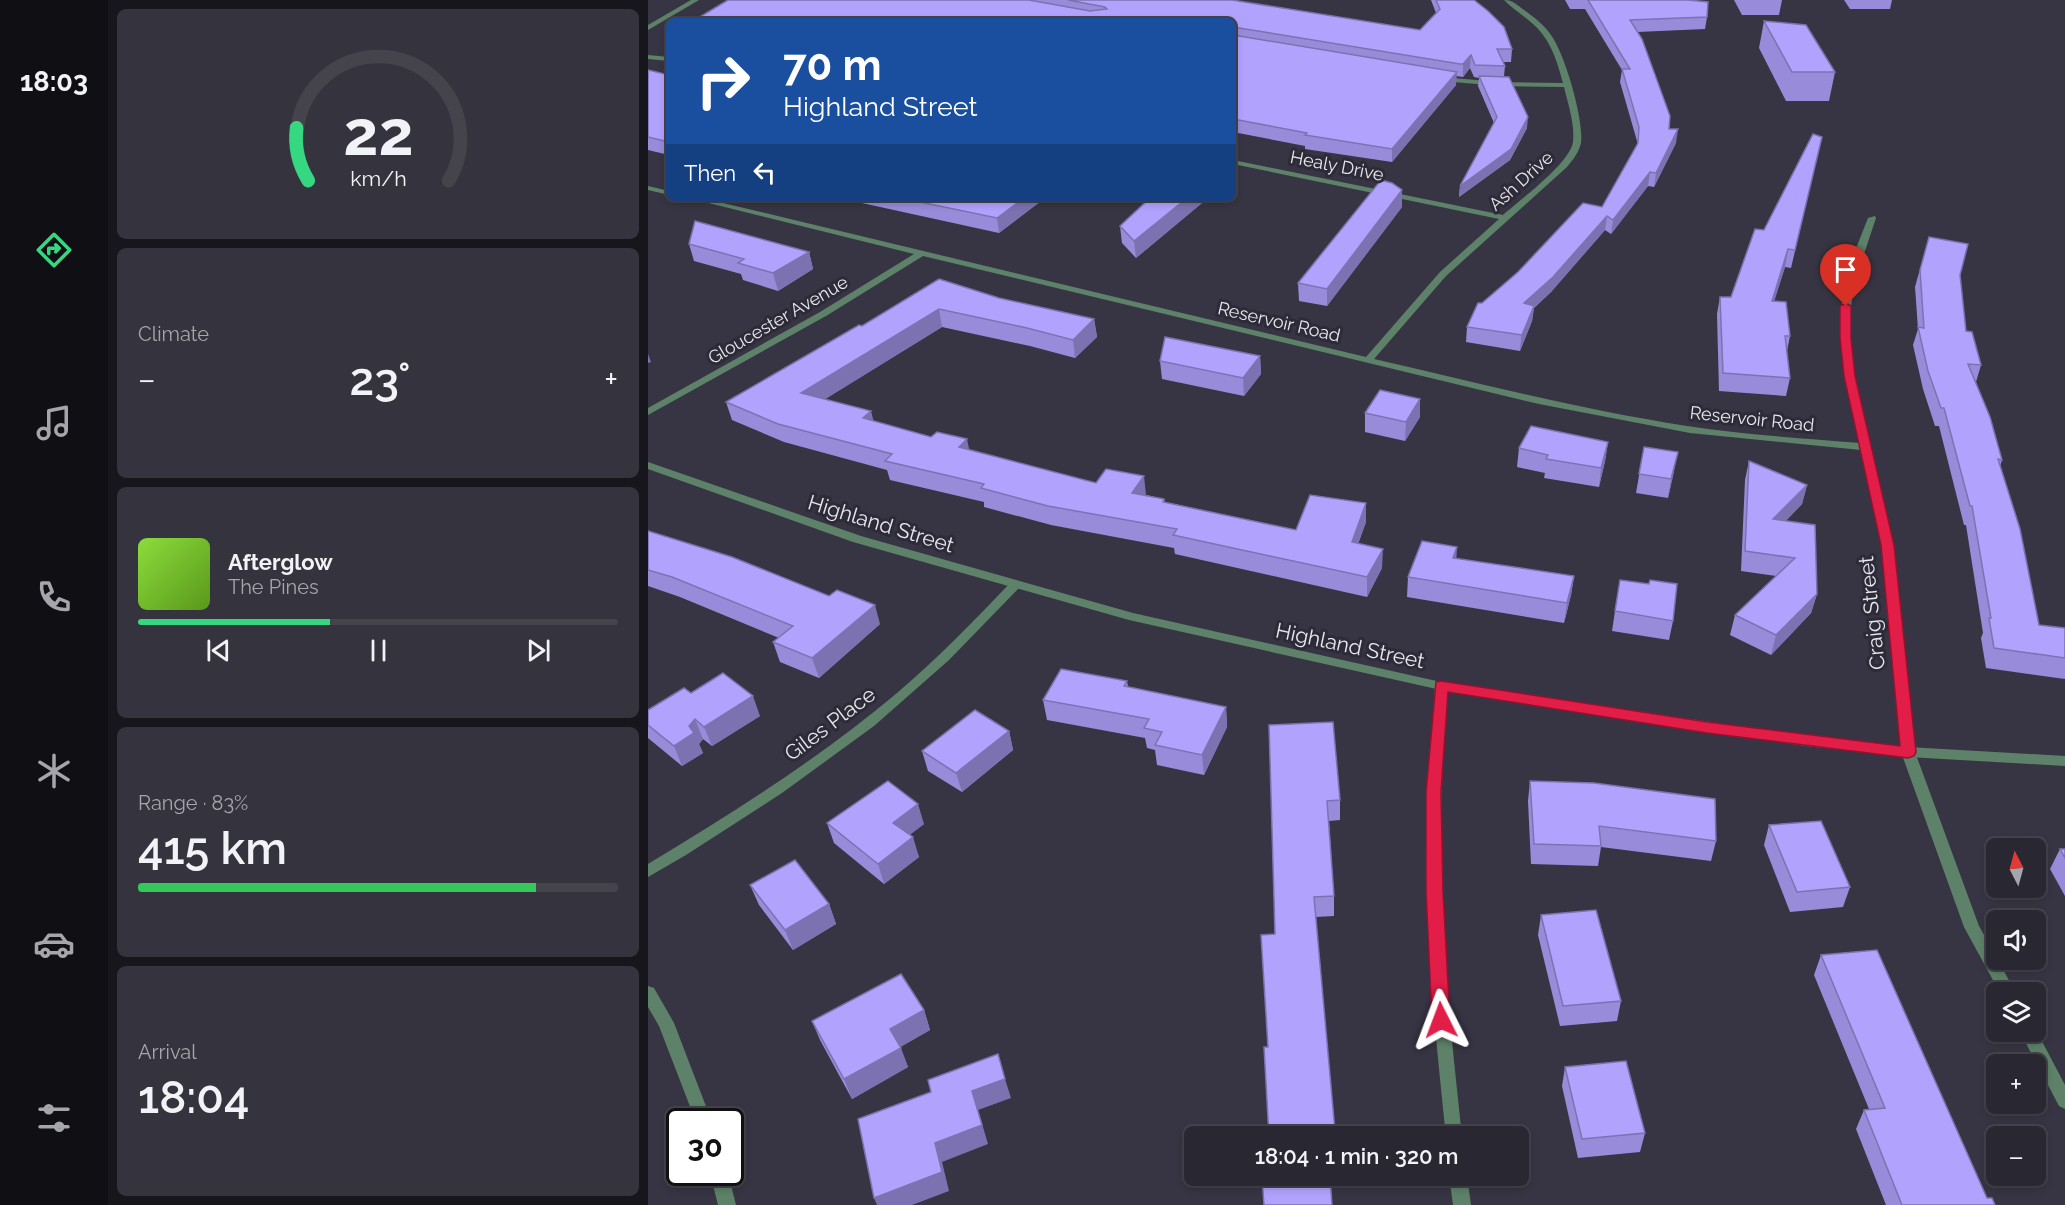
<!DOCTYPE html>
<html lang="en">
<head>
<meta charset="utf-8">
<style>
	body { margin:0; font-family:Raleway,sans-serif; background:#35343e; color:#f1f3f6; height:100vh; display:flex; flex-direction:column; font-size:22px; white-space:nowrap }
	* { box-sizing:border-box; margin:0 }
	p { font-size:20px; color:#a5a6ac }
	.icon { flex:none; width:33px; height:33px; fill:none; stroke:currentColor; stroke-width:2; stroke-linecap:round; stroke-linejoin:round }
	.map { position:relative; flex:1; overflow:hidden }
	.sheet { display:flex; flex-direction:column; gap:9px; padding:9px; background:#17161c; width:540px }
	.sheet>* { flex:none }
	.hud { position:absolute; left:18px; top:18px; width:570px; height:183px; border-radius:9px; box-shadow:0 3px 9px #0003,0 0 0 2px #45444d; background:#1a4fa0; color:#fff; overflow:hidden }
	.needle { width:39px; rotate:354deg }
	.tools { position:absolute; left:1338px; top:838px; display:grid; gap:12px }
	.tools a { display:grid; place-items:center; width:60px; height:60px; border-radius:9px; background:#292832; box-shadow:0 3px 9px #0003,0 0 0 2px #45444d; font-size:30px }
	.speed { position:absolute; left:18px; top:1108px; display:flex; gap:12px; font-size:30px; font-weight:700; text-align:center }
	.speed>* { display:grid; place-content:center; width:78px; height:78px; border-radius:50%; background:#292832; box-shadow:0 3px 9px #0003,0 0 0 2px #45444d; line-height:1 }
	.speed .limit { border:3px solid #111; border-radius:9px; background:#fff; color:#111 }
	.pin { position:absolute; display:grid; place-items:center; width:51px; height:51px; color:#fff; margin:-62px -26px; border-radius:50% 50% 50% 0; rotate:-45deg; box-shadow:0 0 6px #0007 }
	.pin .icon { rotate:45deg }
	.me { position:absolute; width:66px; margin:-33px; rotate:357deg; stroke-linejoin:round; filter:drop-shadow(0 0 4px #0008) }
	.turn { display:flex; align-items:center; gap:21px; height:126px; padding:0 18px; font-size:27px }
	.turn .icon { width:78px; height:78px; stroke-width:2.5 }
	.turn b { display:block; font-size:42px; line-height:51px }
	.then { display:flex; align-items:center; height:57px; padding:0 18px; background:#0003; gap:12px; font-size:22px }
	.big { font-size:45px; font-weight:600; line-height:1.1 }
	.sheet .tile { flex:1; display:flex; flex-direction:column; justify-content:center; gap:9px; min-width:0; padding:0 21px; border-radius:9px; background:#35343e }
	.sheet .dial { align-items:center; gap:0 }
	.dial svg { height:156px; overflow:visible; fill:none; stroke:#45444d; stroke-width:7; stroke-linecap:round; text-anchor:middle }
	.dial text { fill:#f1f3f6; stroke:none }
	.song { display:flex; align-items:center; gap:18px }
	.cover { width:72px; height:72px; border-radius:9px; background:linear-gradient(135deg,hsl(90 70% 55%),hsl(90 70% 35%)) }
	.played { height:6px; border-radius:3px; background:linear-gradient(90deg,#35d881 40%,#45444d 40%) }
	.keys { display:flex; justify-content:space-around; direction:ltr }
	.heat { display:flex; justify-content:space-between; align-items:center; font-size:33px; direction:ltr }
	.charge { height:9px; border-radius:4px; background:linear-gradient(90deg,#34c759 83%,#45444d 0) }
	.trip { position:absolute; left:536px; top:1126px; width:345px; height:60px; border-radius:9px; background:#292832; box-shadow:0 3px 9px #0003,0 0 0 2px #45444d; font-weight:600; line-height:60px; text-align:center }
	main { display:flex; flex:1; min-height:0 }
	.dock { display:flex; flex-direction:column; width:108px; justify-content:space-around; align-items:center; background:#101014; color:#a5a6ac }
	.dock .icon { width:42px; height:42px }
	.dock .active { color:#35d881 }
	.dock b { font-size:27px; color:#f1f3f6 }
	.map>svg:first-child { display:block }
	.lines { fill:none; stroke-linecap:round; stroke-linejoin:round }
	.minor { fill:#5d8269; fill-rule:evenodd }
	.tertiary { fill:#5d8269; fill-rule:evenodd }
	.wall { fill:#988cda }
	.shaded-wall { fill:#7c72b1 }
	.building { fill:#b1a3fd; stroke:#7c72b1; stroke-width:1.5 }
	.route { fill:#e11d48; stroke:#92132f; stroke-width:1.5 }
	.labels { text-anchor:middle; stroke-width:6; stroke-linejoin:round; paint-order:stroke }
	.far-street-label { font-size:18px; fill:#e6e6ee; stroke:#2d2b38 }
	.street-label { font-size:21px; fill:#e6e6ee; stroke:#2d2b38 }
</style>
</head>
<body>
<main>
<nav class="dock">
<b>18:03</b>
<svg class="icon active" aria-label="directions" viewBox="0 0 24 24"><path d="M12 3l9 9-9 9-9-9zM9 14v-3h6M13 9l2 2-2 2"/></svg>
<svg class="icon" aria-label="music" viewBox="0 0 24 24"><path d="M9 18V5l10-2v13"/><circle cx="6" cy="18" r="3"/><circle cx="16" cy="16" r="3"/></svg>
<svg class="icon" aria-label="phone" viewBox="0 0 24 24"><path d="M5 4h4l2 5-3 2q2 4 5 5l2-3 5 2v4C11 20 4 13 5 4z"/></svg>
<svg class="icon" aria-label="climate" viewBox="0 0 24 24"><path d="M12 3v18M4 7l16 10M4 17L20 7"/></svg>
<svg class="icon" aria-label="car" viewBox="0 0 24 24"><path d="M5 17H2v-5l4-1 3-4h7l3 4 3 1v5h-3M9 17h6M6 11h13"/><circle cx="7" cy="17" r="2"/><circle cx="17" cy="17" r="2"/></svg>
<svg class="icon" aria-label="filters" viewBox="0 0 24 24"><path d="M4 7h16M4 17h16"/><circle cx="9" cy="7" r="2"/><circle cx="15" cy="17" r="2"/></svg>
</nav>
<section class="sheet">
<div class="tile dial"><svg viewBox="0 0 100 80">
<path d="M14 69A42 42 0 1 1 86 69"/>
<path d="M14 69A42 42 0 0 1 8 42" stroke="#35d881"/>
<text x="50" y="56" font-size="32" font-weight="700">22</text>
<text x="50" y="72" font-size="11">km/h</text>
</svg></div>
<div class="tile"><p>Climate</p>
<div class="heat"><a>−</a><b class="big">23°</b><a>+</a></div>
</div>
<div class="tile">
<div class="song"><i class="cover"></i><div><b>Afterglow</b><p>The Pines</p></div></div>
<div class="played"></div>
<div class="keys"><svg class="icon" aria-label="previous" viewBox="0 0 24 24"><path d="M18 5L8 12l10 7zM5 5v14"/></svg><svg class="icon" aria-label="pause" viewBox="0 0 24 24"><path d="M8 5v14M16 5v14"/></svg><svg class="icon" aria-label="next" viewBox="0 0 24 24"><path d="M6 5l10 7-10 7zM19 5v14"/></svg></div>
</div>
<div class="tile"><p>Range · 83%</p><b class="big">415 km</b><div class="charge"></div></div>
<div class="tile"><p>Arrival</p><b class="big">18:04</b></div>
</section>
<div class="map">
<svg width="1417" height="1205" viewBox="0 0 1417 1205">
	<rect width="100%" height="100%" fill="#373543"/>
	<g class="lines">
		<g class="minor">
			<path d="M43,0h8l-51,30v-5z"/>
			<path d="M856,0c9,0 13,5 20,10 10,7 20,15 27,25 14,19 33,85 30,108 -2,9 -8,17 -14,24l-121,109 -72,83c104,24 208,51 313,67 57,9 116,12 173,17 -12,-52 -26,-106 -15,-159 5,-23 15,-45 23,-66l7,-2 1,2 -21,63 -4,25v32l4,38 39,169 21,207 64,174 37,67h-16l-36,-66 -63,-175 -19,-207 -21,-95 -171,-17 -151,-29 -616,-148 -97,60 -178,99v-7l172,-96 94,-58 -226,-56h14l664,159 74,-85 59,-53 -266,-55v-4l270,55c17,-15 67,-52 70,-73 2,-18 -5,-38 -9,-55l-65,-1 -57,-5 -4,-2 4,-2 57,5 64,1c-6,-22 -12,-43 -30,-59 -9,-8 -20,-15 -29,-24z"/>
			<path d="M0,55l21,2v4l-21,-2z"/>
			<path d="M0,186l21,5v4l-21,-5z"/>
			<path d="M368,580l6,4 -2,3 -71,73 -75,66 -92,67 -96,62 -38,22v-13c86,-52 172,-106 249,-171 41,-35 78,-73 115,-112z"/>
			<path d="M793,682l5,1 1,3c-3,64 -8,127 -6,192 2,86 12,173 21,259h-16c-9,-86 -18,-173 -20,-259 -1,-65 4,-128 9,-192l1,-3z"/>
			<path d="M0,986l6,2 20,35 38,99h-16l-37,-96 -11,-19z"/>
			<path d="M1388,1030l29,55v24l-6,-3 -39,-74h16z"/>
			<path d="M62,1173h18l8,32h-18z"/>
			<path d="M801,1176h18l4,29h-18z"/>
		</g>
		<path class="tertiary" d="M0,462l213,74 272,77 308,69 364,54 103,11 157,9v10l-157,-9 -103,-11 -364,-56 -312,-70 -276,-78 -205,-73z"/>
	</g>
	<g class="wall">
		<path d="M80,0h504l188,30 16,-17 -5,-13h43l38,49 -1,13h-8l2,4 -1,10 23,52 -17,32 -51,37 1,-11 34,-63 -16,-37 1,-8 -5,-1 -4,-9 -7,9 -7,-1v9l-64,77 -87,-13v-3l-72,-14v-111z"/>
		<path d="M917,0h123l19,17 -2,12 -68,3 32,97 7,14 -22,44 -6,-1 -37,48 -6,-4 -54,62 -17,16 -2,13 -12,30 -54,-9 1,-15 15,-24 120,-96 35,-62v-4l-17,-59 2,-12 -37,-61h-15z"/>
		<path d="M1086,0h48l-3,15h-37z"/>
		<path d="M1196,0h48l-2,9h-40z"/>
		<path d="M1116,21l71,51 -6,29h-43l-27,-53z"/>
		<path d="M0,70l21,5v80l-21,-5z"/>
		<path d="M1174,137l-31,131 -6,-1 -11,34 16,35 -3,15 3,27 -4,18 -67,-5 -2,-77 3,-17h11l33,-67z"/>
		<path d="M754,190v17l-75,99 -28,-5 -1,-18z"/>
		<path d="M191,198h206l-46,35z"/>
		<path d="M502,198h58l-72,60 -14,-15 -2,-17z"/>
		<path d="M1281,237l31,38 6,56 15,34 -5,17 26,78 -2,6 39,159 26,3v51l-79,-11 -5,-30 2,-5 -17,-108h-2l-25,-99h-4l-12,-37 -10,-44 5,-16 -3,-42z"/>
		<path d="M41,244l120,8 4,17 -35,22 -35,-11 -2,-6 -47,-13z"/>
		<path d="M291,279l60,19 95,21 3,18 -22,21 -45,-12 -88,-19 -117,72 48,22 97,29 126,33 50,12 18,4 1,3 131,28 70,-8 -8,22 24,24 -15,29 -192,-43 -1,-6 -123,-23 -67,-18v-5l-94,-22 -3,-10 -103,-28 -52,-22 -6,-18 136,-76z"/>
		<path d="M612,356l1,18 -17,22 -82,-17 -2,-18z"/>
		<path d="M717,413l55,4 -15,24 -40,-9z"/>
		<path d="M960,442l-3,19 -6,26 -55,-9 1,-5 -28,-6 2,-19z"/>
		<path d="M996,447l30,24 -6,27 -32,-5z"/>
		<path d="M1101,461l58,24 -5,19 -17,17 32,73 -6,19 -40,42 -41,-20 5,-20 41,-39 -35,-5 4,-91z"/>
		<path d="M0,531l232,93 -61,54 -39,-16 -7,-20 6,-4 -99,-41 -32,-11z"/>
		<path d="M808,559l118,17 -3,19 -7,28 -157,-26 1,-20z"/>
		<path d="M967,611l58,10 -4,19 -57,-9z"/>
		<path d="M479,681l1,6 98,20 1,20 -23,48 -47,-10 -2,-15 -8,-2 -2,-10 -98,-18 -4,-20z"/>
		<path d="M43,693l69,23 -48,30 -9,-7 -4,5 4,9 -21,13 -34,-28v-28z"/>
		<path d="M621,725l71,75v20l-11,1 5,75v20l-18,1 19,220h-66l-1,-90 7,-113z"/>
		<path d="M361,731l4,19 -51,42 -34,-21 -6,-20z"/>
		<path d="M882,781l186,60 -5,20 -110,-14 -3,19 -67,-2 -3,-63z"/>
		<path d="M179,823l97,1 -15,11 10,22 -35,27 -50,-41z"/>
		<path d="M1121,825l81,62 -7,20 -53,5 -26,-67z"/>
		<path d="M1412,849h5v47l-15,-27z"/>
		<path d="M102,885l79,19 7,20 -43,26 -34,-45z"/>
		<path d="M893,915l80,86 -4,20 -57,5 -22,-91z"/>
		<path d="M1173,955l166,243 8,7h-109l-30,-76 8,-19 5,-1 -55,-134z"/>
		<path d="M276,1010l6,20 -30,17 8,20 -56,32 -32,-59 -8,-19z"/>
		<path d="M917,1067l80,66 -5,19 -62,6 -16,-72z"/>
	</g>
	<g class="shaded-wall">
		<path d="M823,55l-1,13 -7,9v-13z"/>
		<path d="M809,72l-1,13 -64,77v-13z"/>
		<path d="M880,117l-1,11 -17,32 -51,37 1,-11z"/>
		<path d="M1030,129l-2,14 -22,44 2,-14z"/>
		<path d="M1002,172l-2,14 -37,48 2,-14z"/>
		<path d="M754,190v17l-75,99v-17z"/>
		<path d="M376,198h21l-46,35 -2,-15z"/>
		<path d="M539,198h21l-72,60 -2,-17z"/>
		<path d="M959,216l-2,14 -54,62 -17,16 -2,13 -12,30 4,-48z"/>
		<path d="M1140,249l-3,18 -16,51 3,-17z"/>
		<path d="M161,252l4,17 -35,22 -5,-18z"/>
		<path d="M291,309l3,18 -136,84 -5,-18z"/>
		<path d="M446,319l3,18 -22,21 -2,-18z"/>
		<path d="M0,354l3,8 -3,1z"/>
		<path d="M612,356l1,18 -17,22 -1,-18z"/>
		<path d="M772,399v18l-15,24 1,-19z"/>
		<path d="M223,411l5,19 -13,-12z"/>
		<path d="M319,439l4,19 -12,-11z"/>
		<path d="M960,442l-3,19 -6,26 2,-19z"/>
		<path d="M1030,452l-4,19 -6,27 3,-19z"/>
		<path d="M496,476l2,19 -12,17 -2,-19z"/>
		<path d="M1159,485l-5,19 -33,35 4,-20z"/>
		<path d="M718,503v19l-14,39v-19z"/>
		<path d="M809,547l-1,19 -3,-8z"/>
		<path d="M735,549l-1,19 -15,29v-20z"/>
		<path d="M926,576l-3,19 -7,28 3,-20z"/>
		<path d="M1169,594l-6,19 -40,42 5,-20z"/>
		<path d="M227,605l5,19 -61,54 -7,-20z"/>
		<path d="M105,696l7,20 -48,30 -8,-19z"/>
		<path d="M578,707l1,20 -23,48 -2,-20z"/>
		<path d="M47,719l8,20 -4,5 4,9 -21,13 -8,-20 15,-20z"/>
		<path d="M361,731l4,19 -51,42 -6,-19z"/>
		<path d="M270,804l6,20 -25,19 -6,-20z"/>
		<path d="M265,837l6,20 -35,27 -6,-20z"/>
		<path d="M181,904l7,20 -43,26 -8,-20z"/>
		<path d="M276,1010l6,20 -33,19 -7,-20z"/>
		<path d="M253,1048l7,19 -56,32 -8,-20z"/>
		<path d="M357,1079l6,19 -33,12 10,34 -46,18 7,29 -37,14h-35l-3,-7 98,-107z"/>
	</g>
	<g class="building">
		<path d="M80,0h301l61,11 17,-2 -2,-2 -37,-7h164l188,30 20,-21 -4,-9h38l14,11 16,16 8,22h-15l8,17 -30,-1 -4,-10 -8,9h-3l-227,-37v-6h-540z"/>
		<path d="M940,0h100l20,2 -1,15 -77,3 12,19 28,77 -1,13h9l-22,44 -6,-1 -37,48 -6,-4 -54,61 -29,26 10,3 -12,29 -55,-8 11,-24h4l36,-31 65,-69 19,4 36,-64 1,-16 -17,-58h8z"/>
		<path d="M1116,21l42,4 29,47h-43z"/>
		<path d="M585,35l224,37 -65,77 -87,-14 2,-2 -74,-14z"/>
		<path d="M0,70l21,5v67l-21,-5z"/>
		<path d="M831,76l30,1 19,40 -17,32 -51,37 37,-69z"/>
		<path d="M1165,134l9,3 -27,113 -7,-1 -16,52 14,1 4,34h-5l5,42 -67,-5 -3,-76h11l24,-68 9,1z"/>
		<path d="M733,180l11,3 10,7 -75,99 -29,-6z"/>
		<path d="M253,198h123l-27,20z"/>
		<path d="M502,198h37l-53,43 -14,-15z"/>
		<path d="M47,221l114,31 -36,21 -35,-10 6,-4 -55,-15z"/>
		<path d="M1281,237l39,7 -8,31 6,56 6,1 9,33 -13,-1 22,53 12,43 -4,-1 22,70 19,96 26,3v30l-71,-10 -5,-30h2l-19,-112h-2l-26,-98h-3l-13,-37 -10,-44 6,1 -4,-58z"/>
		<path d="M291,279l60,19 95,21 -21,21 -46,-12 -88,-19 -138,84 70,18 -8,7 68,19 6,-5 30,7 -8,8 137,36 10,-14 38,7 -12,17 32,6 -1,3 133,28 14,-35 56,8 -14,39 31,7 -16,28 -194,-42 4,-6 -129,-23 -67,-18 3,-4 -99,-23 7,-7 -114,-30 -52,-22 133,-77 3,1z"/>
		<path d="M517,337l95,19 -17,22 -83,-17z"/>
		<path d="M732,390l40,9 -14,23 -41,-9z"/>
		<path d="M883,426l77,16 -7,26 -55,-9 2,-4 -29,-7z"/>
		<path d="M996,447l34,5 -7,27 -32,-5z"/>
		<path d="M1101,461l58,24 -34,34 42,6 2,69 -41,41 -41,-20 60,-57 -50,-7z"/>
		<path d="M0,531l84,26 97,39 8,-6 38,15 -63,53 -39,-16 20,-16 -121,-49 -24,-7z"/>
		<path d="M774,541l35,6 -4,11 121,18 -7,27 -159,-26z"/>
		<path d="M972,580l29,4 1,-4 27,4 -4,37 -58,-10z"/>
		<path d="M413,669l66,12 -3,5 102,21 -24,48 -47,-10 7,-13 -18,-4 5,-9 -106,-19z"/>
		<path d="M75,673l30,23 -49,31 -9,-8 -6,7 5,7 -20,13 -26,-21v-15l36,-22 7,5z"/>
		<path d="M327,710l34,21 -53,42 -34,-22z"/>
		<path d="M685,722l7,78 -13,1 7,95 -20,1 21,234 -10,1 1,5h-57l-5,-90h4l-7,-112 14,-1 -6,-209z"/>
		<path d="M240,781l30,23 -25,19 20,14 -35,27 -51,-41z"/>
		<path d="M882,781l64,2 121,16 1,42 -117,-15 2,20 -67,-2z"/>
		<path d="M1173,821l29,66 -53,5 -28,-67z"/>
		<path d="M1412,849h5v9z"/>
		<path d="M147,860l34,44 -44,26 -35,-45z"/>
		<path d="M948,910l25,91 -58,5 -22,-91z"/>
		<path d="M1229,950l110,248h5l3,7h-93l-38,-95 21,-2 -64,-153z"/>
		<path d="M253,974l23,36 -34,19 11,19 -57,31 -32,-58z"/>
		<path d="M350,1054l7,25 -33,12 10,34 -47,18 7,29 -68,26 -16,-79 73,-27 -3,-12z"/>
		<path d="M978,1061l19,72 -63,6 -17,-72z"/>
		<path d="M621,1176h61l2,29h-68l-2,-28z"/>
	</g>
	<path class="route" d="M1198,303l5,3v32l4,38 39,169 22,207 -2,4 -6,2 -201,-25 -259,-41 -7,100 2,99 7,129 -2,5 -7,3 -6,-3 -3,-5 -6,-129v-99l10,-110 5,-1 266,41 193,24 -19,-201 -37,-169 -4,-38v-32z"/>
	<g class="labels">
		<g class="far-street-label">
			<text transform="translate(689 166) rotate(11)" y="6">Healy Drive</text>
			<text transform="translate(873 181) rotate(-42)" y="6">Ash Drive</text>
			<text transform="translate(130 320) rotate(-30)" y="6">Gloucester Avenue</text>
			<text transform="translate(631 322) rotate(13)" y="6">Reservoir Road</text>
			<text transform="translate(1104 419) rotate(6)" y="6">Reservoir Road</text>
		</g>
		<g class="street-label">
			<text transform="translate(233 524) rotate(17)" y="7">Highland Street</text>
			<text transform="translate(1224 613) rotate(-96)" y="7">Craig Street</text>
			<text transform="translate(702 646) rotate(12)" y="7">Highland Street</text>
			<text transform="translate(182 724) rotate(-37)" y="7">Giles Place</text>
		</g>
	</g>
</svg>
<div class="tools">
<a><svg class="needle" viewBox="-14 -14 28 28"><path d="M0-13l5 13h-10z" fill="#e53935"/><path d="M0 13l5-13h-10z" fill="#a5a6ac"/></svg></a>
<a><svg class="icon" aria-label="sound" viewBox="0 0 24 24"><path d="M4 9h4l5-4v14l-5-4H4zM17 9q2 3 0 6"/></svg></a>
<a><svg class="icon" aria-label="layers" viewBox="0 0 24 24"><path d="M12 4l9 5-9 5-9-5zM3 14l9 5 9-5"/></svg></a>
<a>+</a>
<a>−</a>
</div>
<div class="speed"><div class="limit">30</div></div>
<div class="pin" style="left:1198px;top:306px;background:#d93025"><svg class="icon" aria-label="arrive" viewBox="0 0 24 24"><path d="M6 21V4h12l-3 4 3 4H6"/></svg></div>
<svg class="me" style="left:793px;top:1020px" viewBox="-20 -20 40 40"><path d="M0-17L14 15 0 8-14 15z" fill="#e11d48" stroke="#fff" stroke-width="4"/></svg>
<div class="trip">18:04 · 1 min · 320 m</div>
<div class="hud">
<div class="turn"><svg class="icon" aria-label="right" viewBox="0 0 24 24"><path d="M7 20v-9h11M14 6l5 5-5 5"/></svg><div><b>70 m</b>Highland Street</div></div>
<div class="then">Then<svg class="icon" aria-label="left" viewBox="0 0 24 24"><path d="M17 20v-9H6M10 6l-5 5 5 5"/></svg></div>
</div>
</div>
</main>
</body>
</html>
